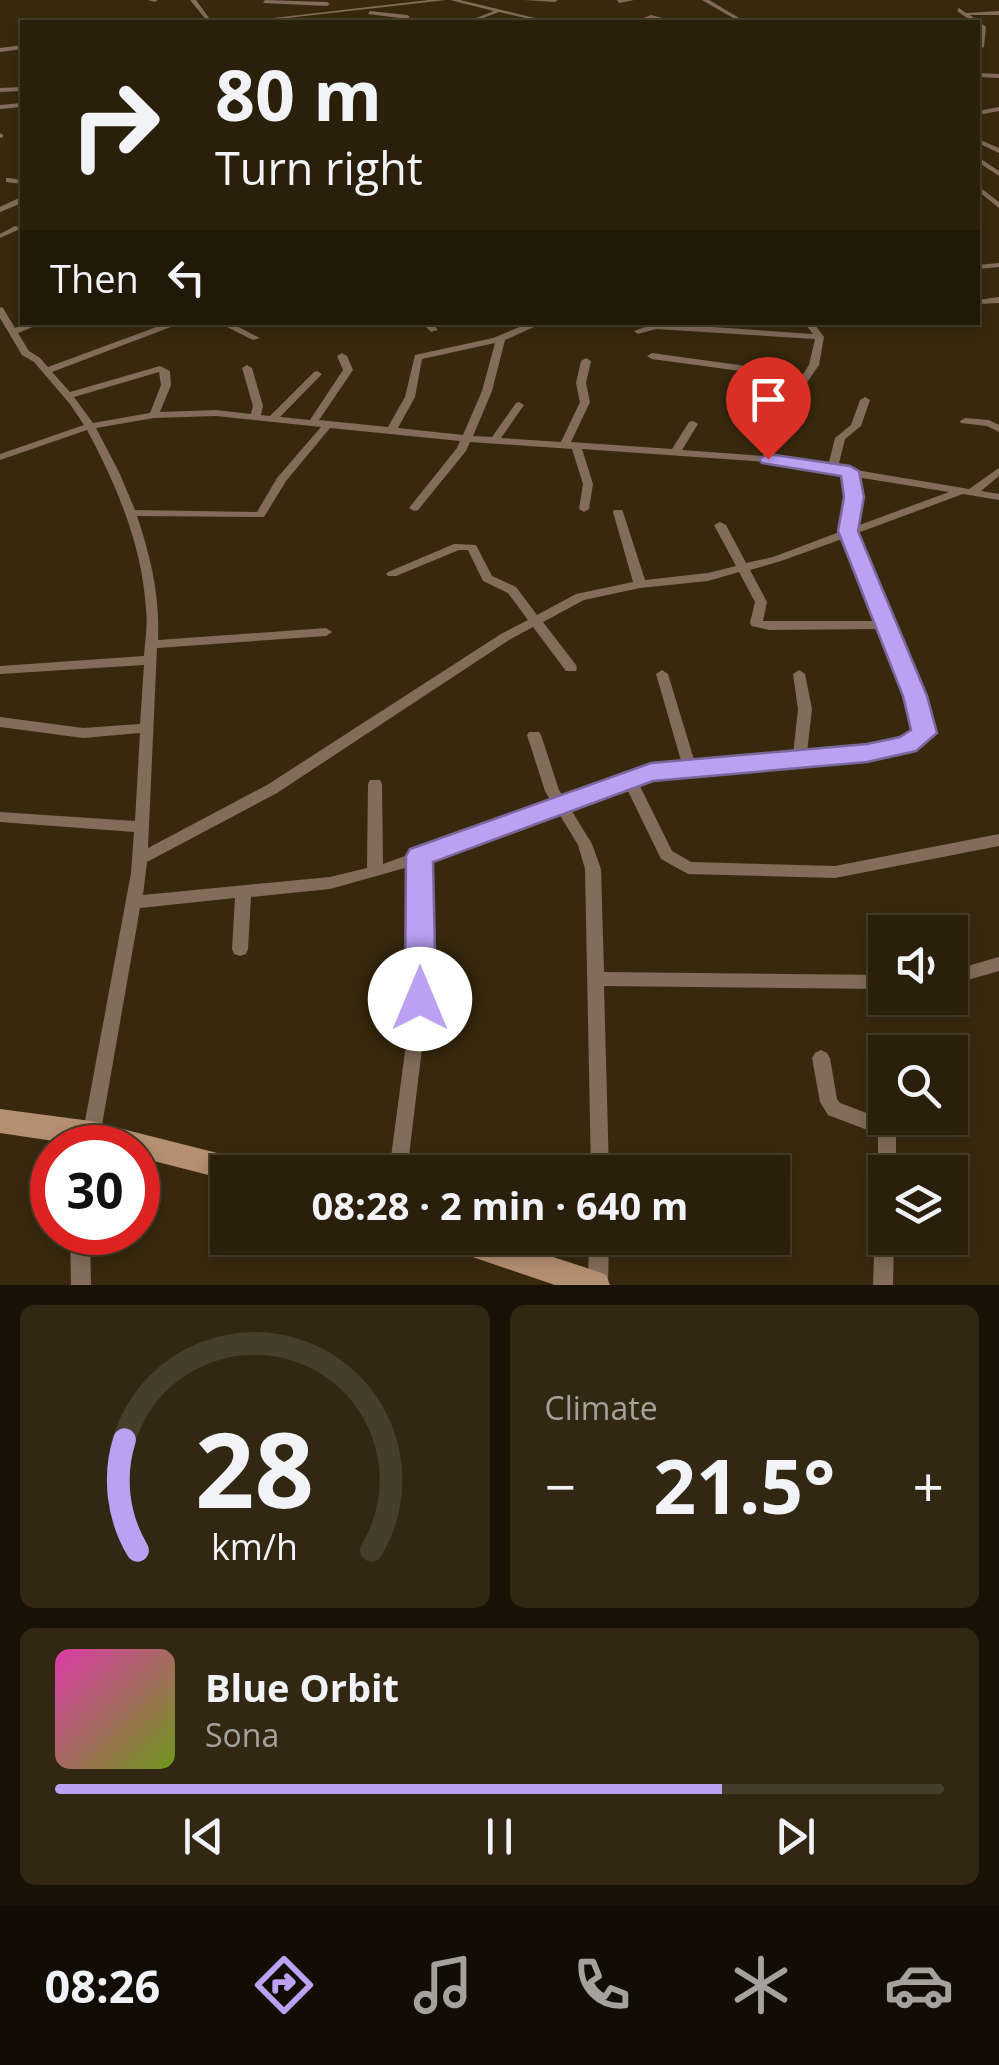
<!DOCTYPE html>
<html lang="en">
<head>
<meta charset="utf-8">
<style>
	body { margin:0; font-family:"Open Sans",sans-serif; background:#322713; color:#f1f3f6; height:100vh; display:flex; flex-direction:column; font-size:38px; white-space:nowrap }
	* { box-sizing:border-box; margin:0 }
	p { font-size:32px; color:#a5a29c }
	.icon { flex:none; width:55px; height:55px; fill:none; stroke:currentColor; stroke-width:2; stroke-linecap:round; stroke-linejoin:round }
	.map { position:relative; height:1285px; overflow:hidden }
	.side { display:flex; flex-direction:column; gap:20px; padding:20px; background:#171106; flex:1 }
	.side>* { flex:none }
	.hud { position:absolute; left:20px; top:20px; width:960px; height:305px; border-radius:0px; box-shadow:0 5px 15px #0003,0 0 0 2px #463d2b; background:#2a1f0a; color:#f1f3f6; overflow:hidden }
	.tools { position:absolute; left:868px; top:915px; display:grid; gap:20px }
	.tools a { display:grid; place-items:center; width:100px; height:100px; border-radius:0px; background:#2a1f0a; box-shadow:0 5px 15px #0003,0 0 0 2px #463d2b; font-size:50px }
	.speed { position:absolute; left:30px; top:1125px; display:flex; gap:20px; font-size:50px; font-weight:700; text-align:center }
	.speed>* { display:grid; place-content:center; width:130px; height:130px; border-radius:50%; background:#2a1f0a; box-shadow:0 5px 15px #0003,0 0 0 2px #463d2b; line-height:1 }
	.speed .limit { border:15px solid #d22; background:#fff; color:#111 }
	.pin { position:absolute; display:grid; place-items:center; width:85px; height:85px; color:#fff; margin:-102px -42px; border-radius:50% 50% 50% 0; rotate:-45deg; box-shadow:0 0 10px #0007 }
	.pin .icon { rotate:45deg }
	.me { position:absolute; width:110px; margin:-55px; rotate:0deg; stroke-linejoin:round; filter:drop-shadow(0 0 8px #0008) }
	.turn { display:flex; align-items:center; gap:35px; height:210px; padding:0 30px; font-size:45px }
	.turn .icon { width:130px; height:130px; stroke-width:2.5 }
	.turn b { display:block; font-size:70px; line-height:85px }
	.then { display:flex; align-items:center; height:95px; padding:0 30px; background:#0003; gap:20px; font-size:38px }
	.big { font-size:75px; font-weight:700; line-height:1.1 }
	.side .tile { flex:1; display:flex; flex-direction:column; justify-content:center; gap:15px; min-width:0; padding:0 35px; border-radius:15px; background:#322713 }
	.side .dial { align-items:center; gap:0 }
	.dial svg { height:260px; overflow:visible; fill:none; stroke:#463d2b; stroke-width:7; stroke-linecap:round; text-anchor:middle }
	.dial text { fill:#f1f3f6; stroke:none }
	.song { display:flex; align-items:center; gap:30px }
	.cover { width:120px; height:120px; border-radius:15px; background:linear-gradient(135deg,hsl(320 70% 55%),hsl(80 70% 35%)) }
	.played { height:10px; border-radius:5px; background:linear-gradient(90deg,#bca0f2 75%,#463d2b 75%) }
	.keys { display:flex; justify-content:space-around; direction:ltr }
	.heat { display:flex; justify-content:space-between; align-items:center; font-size:55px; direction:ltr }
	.side .tiles { flex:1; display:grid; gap:20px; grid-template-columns:1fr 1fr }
	.tile:last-child { grid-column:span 2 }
	.trip { position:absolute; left:210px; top:1155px; width:580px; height:100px; border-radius:0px; background:#2a1f0a; box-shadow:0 5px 15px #0003,0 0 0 2px #463d2b; font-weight:700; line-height:100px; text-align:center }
	.tab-bar { display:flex; height:160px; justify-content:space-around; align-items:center; background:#110c04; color:#a5a29c }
	.tab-bar .icon { width:70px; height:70px }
	.tab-bar .active { color:#bca0f2 }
	.tab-bar b { font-size:45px; color:#f1f3f6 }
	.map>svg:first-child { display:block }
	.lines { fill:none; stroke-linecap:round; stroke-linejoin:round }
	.street { fill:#836c5a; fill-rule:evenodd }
	.secondary { fill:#b58f72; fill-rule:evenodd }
	.route { fill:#bca0f2; stroke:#7a689d; stroke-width:2.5 }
</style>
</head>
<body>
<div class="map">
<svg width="999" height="1285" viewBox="0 0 999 1285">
	<rect width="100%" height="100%" fill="#38290e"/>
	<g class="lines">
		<g class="street">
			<path d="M148,0h10l-3,2z"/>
			<path d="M190,0h6l16,22h-4z"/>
			<path d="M265,0l62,2 3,2 -3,2 -64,-3z"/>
			<path d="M429,0h17l-195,22h-13z"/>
			<path d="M450,0h10l91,22h-8l-44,-10 -27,10h-6l28,-11z"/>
			<path d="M524,0h34l-3,2z"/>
			<path d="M617,0h17l-15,3z"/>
			<path d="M702,0h7l37,22h-6z"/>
			<path d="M959,8l7,5 33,-2v4h-29l16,12 -2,20 -6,3 2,-22 -2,-6h-5l-16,-11z"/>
			<path d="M370,11l37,4 3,2 -3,2 -39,-5z"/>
			<path d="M651,15l20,5 -3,2 -17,-3 -11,3h-7z"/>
			<path d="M117,20l2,2h-6l1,-1z"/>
			<path d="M417,20l15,2h-17z"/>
			<path d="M22,45v4l-22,3v-4z"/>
			<path d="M978,73l21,1v4l-21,-1z"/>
			<path d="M22,87v4l-22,1v-4z"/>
			<path d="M22,103v4l-22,2v-4z"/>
			<path d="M999,107v4l-21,4v-4z"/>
			<path d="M0,133l3,2v2l-3,1z"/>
			<path d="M978,139l21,9v5l-21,-10z"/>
			<path d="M978,157l21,14v5l-21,-14z"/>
			<path d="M9,178l13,2v4l-16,-2v-4z"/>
			<path d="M978,186l21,16v6l-21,-17z"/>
			<path d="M19,198h3v5l-22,9v-5z"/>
			<path d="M15,226l7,2 -22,10v-4z"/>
			<path d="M999,263v4l-21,2v-4z"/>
			<path d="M999,297v6l-21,1v-4z"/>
			<path d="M0,307l3,1 12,20 16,-6h14l-27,11 11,18 11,7 8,9 122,-45h14l-132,50 18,20 90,-26 10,5 1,14 -11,27 56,-2 35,4 2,-8 -11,-38 5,-3 5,3 11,38 -2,9 9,1 44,-44 3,-1 5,3 -2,2 -40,41 30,3 33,-50 -6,-14 5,-3 5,3 6,14 -34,50 69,7 17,-30 10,-42 78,-17 39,-16h13l-40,18 -13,51 -19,45 19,1 24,-34 3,-1 5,3 -23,33 60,4 19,-40 -4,-19 5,-22 5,-3 5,3 -5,22 4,19 -19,40 101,7 17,-27 4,-1 5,3 -16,26 82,6 12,-43 24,-34 -148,-20 -5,-3 5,-3 151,21 6,-9 6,-26 -159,-10 -18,5 -4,-3 22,-8 157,11 -9,-12h9l11,15 -5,28 -33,48 -12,44 54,9 7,-28 16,-13 9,-25 5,-3 5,3 -9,26 -16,13 -7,28 131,22 30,-21v8l-18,15 18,3v6l-36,-6 -108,40 67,162 9,29 -6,17 -58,16 -215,19 -14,5 34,69 19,11 144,4 164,-32v12l-164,32 -147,-4 -27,-15 -35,-72 -56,21 22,36 9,25 3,103 281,3v14l-281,-3 5,186h-18l-6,-303 -7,-24 -20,-33 -130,48v139l-21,173h-18l23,-173v-133l-82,23 -79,8 -3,52 -2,5 -6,2 -6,-2 -2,-5 3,-51 -95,10 -42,240h-18l51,-275 3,-41 -134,-10v-10l135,9 5,-88 -57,5 -83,-11v-10l83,11 57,-4 4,-59 -144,9v-8l144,-10c1,-15 4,-32 2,-47 -4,-64 -29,-123 -59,-179l-87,30v-6l84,-29 -14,-21 -36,-42 -12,-7 -22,-37zM495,343l-13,48 -19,44 -65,-7 17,-31 7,-38zM159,372l2,13 -11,28 -57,10 -19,-26zM216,416l105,11 -44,51 -20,34 -122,-2 -16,-38 -23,-44 58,-10zM330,428l130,13 -3,7 -48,60 5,3 4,-1 48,-59 4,-9 102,7 11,35 -4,25 5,3 5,-3 4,-25 -11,-35 186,13 77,13 4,22 -7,34 -69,26 -27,6 -20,-38 -6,-3 -6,3 22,41 -28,7 -63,7 -22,-68 -1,-2h-8l-1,2 20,70 -57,12 -39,21 -21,-28 -24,-11 -16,-31 -22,-1 -66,28 -2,2 2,2h8l63,-26h9l15,31 25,12 20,27 -27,14 -234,151 -119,63 9,-200 169,-12 6,-4 -6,-4 -168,12c2,-43 -7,-83 -21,-124l127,1 22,-36zM856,477l93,15 -95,35 5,-30zM845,538l33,83h-115l4,-19 -17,-32 31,-9zM739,572l16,30 -5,21 2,3 17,4 113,-1c10,25 39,83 32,107l-47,12 -60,5 5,-44 -7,-35 -6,-4 -6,4 5,35 -5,46 -98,8 -27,-89 -6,-4 -6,4 26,90 -31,3 -22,6 -65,25 -5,-8 -18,-55 -2,-3h-10l-2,3 18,56 7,12 -169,61 -1,-80 -2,-4h-10l-2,4 -1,84 -37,9 -187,18 4,-33 130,-69 232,-153 24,-13 33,44h10l1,-3 -1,-3 -33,-43 41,-22 56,-12 68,-7z"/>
			<path d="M217,322h12l31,16 -7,2z"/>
			<path d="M421,322h10l7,8 -7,2z"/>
			<path d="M965,418l24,2 10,5v7l-12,-6 -26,-3 -1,-2z"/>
			<path d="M999,957v14l-49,14v-14z"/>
			<path d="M821,1050l6,3 3,5 7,41 3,4 53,20 3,6v43h-11v8l-5,-2 -2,-6v-38l-50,-19 -8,-13 -8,-44 3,-5z"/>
			<path d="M885,1215v23h9l-1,47h-20l2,-61 3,-7z"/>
			<path d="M70,1232h20l1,53h-20z"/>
			<path d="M589,1238h20l-1,47h-20z"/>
		</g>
		<g class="secondary">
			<path d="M0,1109l91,12 154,39 9,3 4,9h-30v8l-90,-23v-9h-37l-101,-15z"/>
			<path d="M442,1238h53l101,33 10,4 4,10h-55l-109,-37z"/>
		</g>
	</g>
	<path class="route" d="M768,454l82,12 9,5 5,26 -6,34 69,165 10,37 -21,18 -49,11 -214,19 -220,81 3,137 -5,9 -11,4 -10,-4 -5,-9 1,-143 4,-7 241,-86 216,-19 33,-7 11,-7 -8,-34 -65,-165 6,-34 -3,-21 -79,-13 -3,-4z"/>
</svg>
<div class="tools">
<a><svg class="icon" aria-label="sound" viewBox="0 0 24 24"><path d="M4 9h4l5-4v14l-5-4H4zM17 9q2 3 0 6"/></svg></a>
<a><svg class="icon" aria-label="search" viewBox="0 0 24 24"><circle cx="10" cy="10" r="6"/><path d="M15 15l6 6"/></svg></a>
<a><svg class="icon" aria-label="layers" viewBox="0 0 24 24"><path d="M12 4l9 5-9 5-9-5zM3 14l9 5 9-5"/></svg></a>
</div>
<div class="speed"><div class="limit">30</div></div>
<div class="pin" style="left:768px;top:459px;background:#d93025"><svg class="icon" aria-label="arrive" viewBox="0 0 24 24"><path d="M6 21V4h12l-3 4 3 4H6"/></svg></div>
<svg class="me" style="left:420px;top:999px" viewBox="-20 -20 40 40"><circle r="19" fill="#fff"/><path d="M0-13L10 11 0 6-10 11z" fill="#bca0f2"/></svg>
<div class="trip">08:28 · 2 min · 640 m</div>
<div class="hud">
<div class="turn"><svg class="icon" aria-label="right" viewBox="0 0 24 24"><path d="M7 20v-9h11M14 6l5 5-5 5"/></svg><div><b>80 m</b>Turn right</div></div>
<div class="then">Then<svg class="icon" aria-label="left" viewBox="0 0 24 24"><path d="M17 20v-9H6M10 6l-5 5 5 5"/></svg></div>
</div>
</div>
<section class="side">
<div class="tiles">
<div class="tile dial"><svg viewBox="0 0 100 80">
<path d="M14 69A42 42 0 1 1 86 69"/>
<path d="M14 69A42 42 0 0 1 10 35" stroke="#bca0f2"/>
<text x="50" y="56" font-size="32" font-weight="700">28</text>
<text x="50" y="72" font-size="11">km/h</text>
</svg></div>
<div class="tile"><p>Climate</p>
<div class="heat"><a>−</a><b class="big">21.5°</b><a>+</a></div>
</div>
<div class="tile">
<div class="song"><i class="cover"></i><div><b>Blue Orbit</b><p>Sona</p></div></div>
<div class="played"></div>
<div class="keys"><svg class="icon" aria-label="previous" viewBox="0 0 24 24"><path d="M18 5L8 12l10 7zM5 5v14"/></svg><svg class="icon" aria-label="pause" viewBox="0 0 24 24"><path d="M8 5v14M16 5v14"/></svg><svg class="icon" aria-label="next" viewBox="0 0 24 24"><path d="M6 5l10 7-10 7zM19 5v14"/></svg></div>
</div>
</div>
</section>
<nav class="tab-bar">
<b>08:26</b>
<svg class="icon active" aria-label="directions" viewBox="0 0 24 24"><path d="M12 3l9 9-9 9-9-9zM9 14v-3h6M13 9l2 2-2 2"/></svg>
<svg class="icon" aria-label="music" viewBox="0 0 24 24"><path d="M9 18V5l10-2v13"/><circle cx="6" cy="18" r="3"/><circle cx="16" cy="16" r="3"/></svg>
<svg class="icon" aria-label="phone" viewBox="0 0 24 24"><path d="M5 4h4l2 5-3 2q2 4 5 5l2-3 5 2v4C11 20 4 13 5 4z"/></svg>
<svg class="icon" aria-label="climate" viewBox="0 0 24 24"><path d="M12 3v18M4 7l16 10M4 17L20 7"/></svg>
<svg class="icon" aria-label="car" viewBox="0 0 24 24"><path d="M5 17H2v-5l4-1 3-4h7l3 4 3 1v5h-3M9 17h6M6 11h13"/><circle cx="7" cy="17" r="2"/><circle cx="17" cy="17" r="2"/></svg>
</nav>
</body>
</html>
